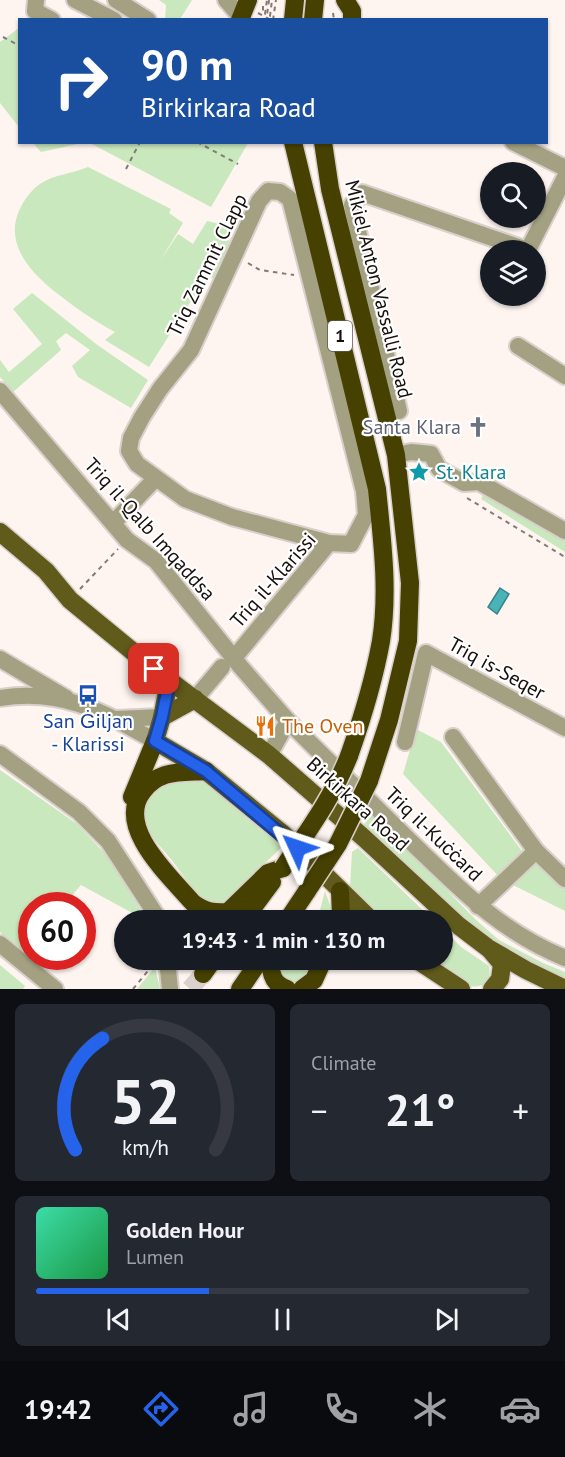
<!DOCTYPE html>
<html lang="en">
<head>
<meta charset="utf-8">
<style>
	body { margin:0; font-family:"PT Sans",sans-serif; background:#242831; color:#f1f3f6; height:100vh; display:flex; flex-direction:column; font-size:22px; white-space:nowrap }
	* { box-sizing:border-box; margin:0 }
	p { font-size:20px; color:#9ea1a6 }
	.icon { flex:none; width:33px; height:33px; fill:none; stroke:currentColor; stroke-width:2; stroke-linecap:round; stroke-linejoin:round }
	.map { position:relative; height:989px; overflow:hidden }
	.panel { display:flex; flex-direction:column; gap:15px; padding:15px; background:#0d0f14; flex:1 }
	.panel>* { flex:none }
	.top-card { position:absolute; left:18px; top:18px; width:530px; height:126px; border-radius:0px; box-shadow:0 2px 4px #0004; background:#1a4fa0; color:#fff; overflow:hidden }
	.controls { position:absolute; left:480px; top:162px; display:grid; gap:12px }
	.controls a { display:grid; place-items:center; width:66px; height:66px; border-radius:50%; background:#171b24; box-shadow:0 2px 4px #0004; font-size:30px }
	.speed { position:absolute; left:18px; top:892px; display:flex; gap:12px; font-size:30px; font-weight:700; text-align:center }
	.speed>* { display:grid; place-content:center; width:78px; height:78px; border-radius:50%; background:#171b24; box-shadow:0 2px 4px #0004; line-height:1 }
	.speed .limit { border:9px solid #d22; background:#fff; color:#111 }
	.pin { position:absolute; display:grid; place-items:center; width:51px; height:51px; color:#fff; margin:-26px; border-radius:12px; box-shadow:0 3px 9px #0006 }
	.me { position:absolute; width:66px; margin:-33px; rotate:312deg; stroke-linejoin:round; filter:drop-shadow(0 0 4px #0008) }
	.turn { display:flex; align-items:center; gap:21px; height:126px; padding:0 24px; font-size:27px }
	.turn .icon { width:78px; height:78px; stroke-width:2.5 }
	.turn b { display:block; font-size:42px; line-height:51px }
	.big { font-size:45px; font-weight:800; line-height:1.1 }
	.panel .widget { flex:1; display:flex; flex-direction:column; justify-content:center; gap:9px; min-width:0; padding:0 21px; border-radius:9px; background:#242831 }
	.panel .dial { align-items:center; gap:0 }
	.dial svg { height:156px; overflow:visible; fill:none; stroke:#363941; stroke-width:7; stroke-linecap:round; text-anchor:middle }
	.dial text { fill:#f1f3f6; stroke:none }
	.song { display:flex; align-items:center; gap:18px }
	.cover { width:72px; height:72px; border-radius:9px; background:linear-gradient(135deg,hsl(160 70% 55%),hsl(140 70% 35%)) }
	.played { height:6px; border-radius:3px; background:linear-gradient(90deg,#2563eb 35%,#363941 35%) }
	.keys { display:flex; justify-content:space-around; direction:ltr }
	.heat { display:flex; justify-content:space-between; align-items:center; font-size:33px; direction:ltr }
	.panel .tiles { flex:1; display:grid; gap:15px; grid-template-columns:1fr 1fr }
	.widget:last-child { grid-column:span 2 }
	.trip { position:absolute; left:114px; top:910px; width:339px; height:60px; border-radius:30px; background:#171b24; box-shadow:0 2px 4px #0004; font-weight:800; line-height:60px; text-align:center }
	.menu { display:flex; height:96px; justify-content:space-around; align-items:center; background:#090b0e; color:#9ea1a6 }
	.menu .icon { width:42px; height:42px }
	.menu .current { color:#2563eb }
	.menu b { font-size:27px; color:#f1f3f6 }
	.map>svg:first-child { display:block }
	.green { fill:#c9e8bd }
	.water { fill:#48b3b9; stroke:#398285; stroke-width:1.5 }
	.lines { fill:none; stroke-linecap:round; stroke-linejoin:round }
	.highway-tunnel { stroke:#dbd2ce; stroke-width:18; stroke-dasharray:18 9; stroke-linecap:butt }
	.minor-casing { stroke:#d9cfcb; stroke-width:20 }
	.major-casing { stroke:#d9cfcb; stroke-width:21 }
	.highway-casing { stroke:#d9cfcb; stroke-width:21 }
	.path { stroke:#847b77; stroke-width:2; stroke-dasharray:4.5 4.5; stroke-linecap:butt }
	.minor { stroke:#a3a182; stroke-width:16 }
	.major { stroke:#605a1b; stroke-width:18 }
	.highway { stroke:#474101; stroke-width:18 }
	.highway-bridge-casing { stroke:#d9cfcb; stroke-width:21; stroke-linecap:butt }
	.highway-bridge { stroke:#474101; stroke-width:18 }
	.route-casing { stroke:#184099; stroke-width:15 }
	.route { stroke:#2563eb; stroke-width:10 }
	.labels { text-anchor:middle; stroke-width:4.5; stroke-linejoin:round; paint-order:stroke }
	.shield { fill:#fff; stroke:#5d5754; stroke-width:1.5 }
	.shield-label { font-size:18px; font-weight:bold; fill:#170f0b }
	.street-label { font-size:20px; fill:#170f0b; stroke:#fff }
	.worship-label { font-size:20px; fill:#5b616d; stroke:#fff; text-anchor:end }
	.culture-label { font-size:20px; fill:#0d838f; stroke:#fff; text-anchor:start }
	.transit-label { font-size:20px; fill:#164399; stroke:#fff }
	.food-label { font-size:20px; fill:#c56008; stroke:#fff; text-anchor:start }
</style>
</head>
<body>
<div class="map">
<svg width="565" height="989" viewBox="0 0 565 989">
	<rect width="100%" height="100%" fill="#fef4f0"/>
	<g class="green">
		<path d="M159,0h33l-12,19 -15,1 1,-15z"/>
		<path d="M19,28v99l-19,-24v-61z"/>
		<path d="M33,143h49l-41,9z"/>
		<path d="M90,143h158l-37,64z"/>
		<path d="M88,167l83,42 -2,4 14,10 -23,38 18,-27 15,10 14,-23 26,6 -6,23 -14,28 -6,-2 -58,91 -44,-27 10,-8c-22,-12 -42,-26 -61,-41 -32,-26 -54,-57 -27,-94 4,-5 8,-10 13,-13 15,-10 32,-10 48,-17z"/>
		<path d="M32,293l64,51 52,36 -17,28 -53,-31 -6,-11 18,-16 -24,-17 -10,8 5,9 -48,42 -13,-15v-17l9,12 33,-28 -29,-35z"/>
		<path d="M487,489l78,46v17l-84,-53z"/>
		<path d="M416,729l25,13 81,109 43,37v23l-64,-32 -98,-105z"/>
		<path d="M0,770l77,54 33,35 37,62 -66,-36 -18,21h-31l-1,36 -10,10 -21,-20z"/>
		<path d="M183,777l25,6 76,62 -40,38 -15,19 -10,3 -10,-1 -10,-7 -28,-38 -21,-24 -6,-13v-17l7,-11 13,-13z"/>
		<path d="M371,813l105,107 23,20 44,23 22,9v9l-72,-35 -132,-116z"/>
		<path d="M358,848l76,73h-48l-36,-34 2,-35z"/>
		<path d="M325,891l7,20 -3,10h-18l9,-11z"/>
		<path d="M443,929l18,18 28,19c4,22 -12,23 -30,18v-7l-30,-17h13z"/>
		<path d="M280,960h36l-12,23 -12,1 -11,-5z"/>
		<path d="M0,965l25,21 -2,3h-23z"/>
		<path d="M155,967l5,22h-23z"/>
	</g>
	<path class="water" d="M500,588l9,6 -12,20 -9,-7z"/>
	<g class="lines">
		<path class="highway-tunnel" d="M190,989l13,-15"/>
		<g class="minor-casing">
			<g id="minor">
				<path d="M36,0l-1,11 17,9"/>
				<path d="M75,0l39,20"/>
				<path d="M116,0l32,20"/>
				<path d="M226,0l14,16"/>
				<path d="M513,142l52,26"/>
				<path d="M268,191l12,1 10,7 74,292 2,24 -15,29 -22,-1 -97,-26 -47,-18 -48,-35 -8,-13 2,-13 11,-21 18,-28 31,-39 68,-149z"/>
				<path d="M528,250l37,-73"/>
				<path d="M518,346l47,30"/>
				<path d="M0,391l127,149 29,21 84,105 48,55 -19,34"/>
				<path d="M399,411l-47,-206 10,-12 165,57"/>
				<path d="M396,455l15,-3 20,2 8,15 25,14 15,-1 86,49"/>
				<path d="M114,522l41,-43"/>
				<path d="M234,658l95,-115"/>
				<path d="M0,659l66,39"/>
				<path d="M0,698c62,-10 103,14 155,43"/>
				<path d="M195,699l27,-32"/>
				<path d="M115,719l47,-2"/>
				<path d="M288,721c40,40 81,79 121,119 50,48 90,91 156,118"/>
				<path d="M453,737l83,114 29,28"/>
				<path d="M405,742l21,-89 139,75"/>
				<path d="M0,754l79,58 29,29 52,80"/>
				<path d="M478,906l58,-55"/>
				<path d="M0,944l55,45"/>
				<path d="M167,960l3,29"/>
			</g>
		</g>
		<g class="major-casing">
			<g id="major">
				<path d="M0,532l46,39 24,29 84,69 115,86 95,83 95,88 29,22 38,22 39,19"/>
				<path d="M156,673l11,19 -5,25 -7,24 51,30 77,63 89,87"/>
				<path d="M162,717l33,-18"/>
				<path d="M491,951l11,13 -2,15 -8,10"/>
				<path d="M417,960l44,29"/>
			</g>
		</g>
		<g class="highway-casing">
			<g id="highway">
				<path d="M345,0l7,11v9"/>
				<path d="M240,20l8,-20"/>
				<path d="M293,20l2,-20"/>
				<path d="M313,20l2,-20"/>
				<path d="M293,142l84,347c5,50 12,102 4,152 -7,39 -19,78 -32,115"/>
				<path d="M323,142l7,47 66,266 14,128 -2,58 -19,79 -20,61"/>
				<path d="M206,771c-13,1 -28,0 -41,4 -9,3 -16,8 -22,16 -29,36 28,86 50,112 12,9 21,10 35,9l40,-39 15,-5"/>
				<path d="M132,797l23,-56"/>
				<path d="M243,921l29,-39"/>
				<path d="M287,921l20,-30"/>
				<path d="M339,921l2,-5 -1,-25"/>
				<path d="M271,960c-1,14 2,24 16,29"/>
				<path d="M203,974l10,-14"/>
				<path d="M240,989l20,-29"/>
				<path d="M302,989l12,-9 9,-20"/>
			</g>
		</g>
		<g class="path">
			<path d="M269,0l-2,15 3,1 2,-16"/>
			<path d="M263,6v7l2,1 2,-14"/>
			<path d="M258,13l13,7"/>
			<path d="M333,13l1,7"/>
			<path d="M273,20l3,-20"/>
			<path d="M3,37l17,9"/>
			<path d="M197,142l41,22"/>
			<path d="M126,169l14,-27"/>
			<path d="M248,263l12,7 34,5"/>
			<path d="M467,498l98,59"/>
			<path d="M80,589l38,-40"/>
			<path d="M133,989l19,-23"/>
		</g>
		<use href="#minor" class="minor"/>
		<use href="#major" class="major"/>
		<use href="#highway" class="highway"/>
		<g class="highway-bridge-casing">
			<g id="highway-bridge">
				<path d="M283,868c24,-36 50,-71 66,-112"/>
				<path d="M307,891l31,-47 31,-63"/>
			</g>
		</g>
		<use href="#highway-bridge" class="highway-bridge"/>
	</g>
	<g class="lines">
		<g class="route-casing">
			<path id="route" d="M154,669l13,23 -5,25 -7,24 51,30 91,77"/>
		</g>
		<use href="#route" class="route"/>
	</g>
	<defs>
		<g id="church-bare" transform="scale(1.62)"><path d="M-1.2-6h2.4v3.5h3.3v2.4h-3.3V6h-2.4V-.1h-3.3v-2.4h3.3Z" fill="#6b7280" stroke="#fff" stroke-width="2.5" paint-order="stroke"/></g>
		<g id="sight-bare" transform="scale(1.62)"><path d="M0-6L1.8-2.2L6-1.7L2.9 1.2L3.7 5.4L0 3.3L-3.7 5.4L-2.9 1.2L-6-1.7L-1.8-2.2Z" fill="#0f9aa8" stroke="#fff" stroke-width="2.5" paint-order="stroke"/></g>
		<g id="bus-bare" transform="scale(1.62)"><path d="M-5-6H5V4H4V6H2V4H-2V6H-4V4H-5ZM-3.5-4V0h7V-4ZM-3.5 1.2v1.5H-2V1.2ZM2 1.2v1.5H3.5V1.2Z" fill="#1a4fb4" stroke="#fff" stroke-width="2.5" paint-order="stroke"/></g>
		<g id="restaurant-bare" transform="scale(1.62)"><path d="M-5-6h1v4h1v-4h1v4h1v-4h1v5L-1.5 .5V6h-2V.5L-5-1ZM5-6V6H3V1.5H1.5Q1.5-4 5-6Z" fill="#e8710a" stroke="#fff" stroke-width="2.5" paint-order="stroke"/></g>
	</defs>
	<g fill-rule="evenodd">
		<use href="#church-bare" x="478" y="427"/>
		<use href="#sight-bare" x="419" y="472"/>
		<use href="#bus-bare" x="88" y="695"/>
		<use href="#restaurant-bare" x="265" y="726"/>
	</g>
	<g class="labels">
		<rect class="shield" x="328" y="321" width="24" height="30" rx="4.5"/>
		<g class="shield-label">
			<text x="340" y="342">1</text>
		</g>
		<g class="street-label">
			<text transform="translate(207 265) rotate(-64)" y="7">Triq Zammit Clapp</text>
			<text transform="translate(379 289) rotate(76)" y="7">Mikiel Anton Vassalli Road</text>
			<text transform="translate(150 529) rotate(48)" y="7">Triq il-Qalb Imqaddsa</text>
			<text transform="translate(273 580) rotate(-49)" y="7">Triq il-Klarissi</text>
			<text transform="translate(497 668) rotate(29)" y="7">Triq is-Seqer</text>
			<text transform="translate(358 804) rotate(42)" y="7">Birkirkara Road</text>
			<text transform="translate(434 834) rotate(44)" y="7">Triq il-Kuċċard</text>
		</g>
		<g class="worship-label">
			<text x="461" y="434">Santa Klara</text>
		</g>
		<g class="culture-label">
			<text x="436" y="479">St. Klara</text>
		</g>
		<g class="transit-label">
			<text x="88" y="728">San Ġiljan<tspan x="88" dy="23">- Klarissi</tspan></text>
		</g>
		<g class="food-label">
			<text x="282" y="733">The Oven</text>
		</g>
	</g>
</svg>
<div class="controls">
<a><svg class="icon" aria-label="search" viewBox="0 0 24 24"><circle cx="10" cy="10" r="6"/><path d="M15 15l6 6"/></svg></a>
<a><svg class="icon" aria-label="layers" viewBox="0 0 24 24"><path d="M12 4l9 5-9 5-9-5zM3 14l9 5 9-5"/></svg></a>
</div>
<div class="speed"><div class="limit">60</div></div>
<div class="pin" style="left:154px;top:669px;background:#d93025"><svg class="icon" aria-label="arrive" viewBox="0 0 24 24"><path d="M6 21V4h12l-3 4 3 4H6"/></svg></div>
<svg class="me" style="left:297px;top:848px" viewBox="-20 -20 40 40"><path d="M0-17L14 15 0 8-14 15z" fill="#2563eb" stroke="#fff" stroke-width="4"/></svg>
<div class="trip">19:43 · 1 min · 130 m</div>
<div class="top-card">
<div class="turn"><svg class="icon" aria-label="right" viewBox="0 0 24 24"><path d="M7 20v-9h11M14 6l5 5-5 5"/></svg><div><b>90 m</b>Birkirkara Road</div></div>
</div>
</div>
<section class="panel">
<div class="tiles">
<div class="widget dial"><svg viewBox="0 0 100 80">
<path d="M14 69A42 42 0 1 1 86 69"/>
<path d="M14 69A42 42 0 0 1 28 12" stroke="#2563eb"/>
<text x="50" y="56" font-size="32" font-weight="700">52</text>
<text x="50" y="72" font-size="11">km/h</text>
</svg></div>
<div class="widget"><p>Climate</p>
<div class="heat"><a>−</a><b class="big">21°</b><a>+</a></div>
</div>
<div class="widget">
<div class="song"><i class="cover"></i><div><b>Golden Hour</b><p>Lumen</p></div></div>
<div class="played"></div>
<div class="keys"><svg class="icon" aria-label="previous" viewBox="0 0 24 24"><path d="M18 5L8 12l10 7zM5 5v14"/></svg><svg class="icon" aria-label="pause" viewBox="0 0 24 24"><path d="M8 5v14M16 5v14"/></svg><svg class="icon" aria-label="next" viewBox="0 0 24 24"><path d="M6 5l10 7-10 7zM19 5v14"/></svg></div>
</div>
</div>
</section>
<nav class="menu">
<b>19:42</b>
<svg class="icon current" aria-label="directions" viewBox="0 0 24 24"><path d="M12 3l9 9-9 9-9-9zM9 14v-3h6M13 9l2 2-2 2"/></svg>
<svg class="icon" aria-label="music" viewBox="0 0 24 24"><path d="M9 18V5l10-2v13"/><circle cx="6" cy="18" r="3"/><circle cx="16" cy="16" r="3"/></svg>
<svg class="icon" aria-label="phone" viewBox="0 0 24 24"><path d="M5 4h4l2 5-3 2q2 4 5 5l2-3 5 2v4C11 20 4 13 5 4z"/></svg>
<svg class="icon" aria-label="climate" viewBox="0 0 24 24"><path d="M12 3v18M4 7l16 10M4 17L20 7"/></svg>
<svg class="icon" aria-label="car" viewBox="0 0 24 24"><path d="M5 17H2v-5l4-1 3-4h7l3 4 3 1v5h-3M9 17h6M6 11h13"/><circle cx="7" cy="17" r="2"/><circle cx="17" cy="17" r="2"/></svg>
</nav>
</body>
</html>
